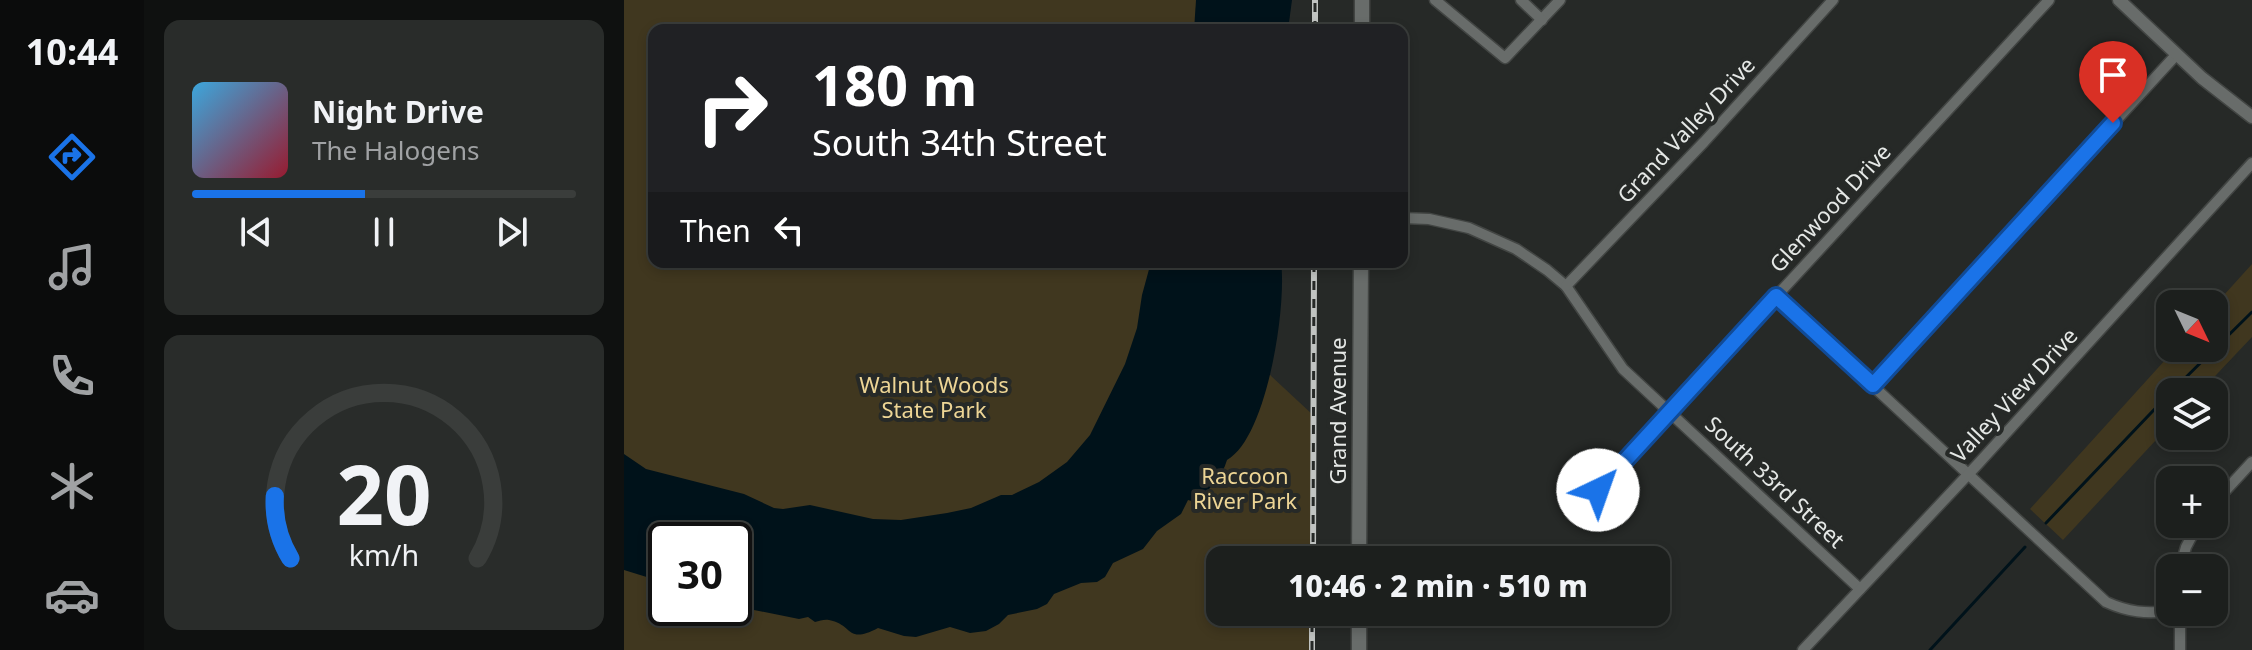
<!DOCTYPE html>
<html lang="en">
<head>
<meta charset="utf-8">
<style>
	body { margin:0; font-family:"Noto Sans",sans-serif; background:#292c2a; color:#f1f3f6; height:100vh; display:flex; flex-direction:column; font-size:30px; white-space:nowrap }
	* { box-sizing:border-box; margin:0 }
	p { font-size:26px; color:#a0a2a4 }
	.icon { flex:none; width:44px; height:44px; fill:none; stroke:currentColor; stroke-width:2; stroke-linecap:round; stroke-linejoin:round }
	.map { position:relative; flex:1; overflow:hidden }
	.panel { display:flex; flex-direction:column; gap:20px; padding:20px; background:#0f1110; width:480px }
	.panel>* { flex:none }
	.hud { position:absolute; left:24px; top:24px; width:760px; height:244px; border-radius:16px; box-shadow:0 4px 12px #0003,0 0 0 2px #3a3d3b; background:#202124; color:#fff; overflow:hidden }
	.needle { width:52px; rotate:133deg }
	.tools { position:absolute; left:1532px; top:290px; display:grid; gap:16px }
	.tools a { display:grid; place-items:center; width:72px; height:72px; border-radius:16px; background:#1c1f1d; box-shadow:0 4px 12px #0003,0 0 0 2px #3a3d3b; font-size:40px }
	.speed { position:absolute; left:24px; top:522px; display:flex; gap:16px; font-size:40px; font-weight:700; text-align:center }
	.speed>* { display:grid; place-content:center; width:104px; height:104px; border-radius:50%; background:#1c1f1d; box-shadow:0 4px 12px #0003,0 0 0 2px #3a3d3b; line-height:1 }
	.speed .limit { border:4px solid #111; border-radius:12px; background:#fff; color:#111 }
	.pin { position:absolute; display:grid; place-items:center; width:68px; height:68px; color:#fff; margin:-82px -34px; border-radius:50% 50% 50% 0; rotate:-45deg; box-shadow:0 0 8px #0007 }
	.pin .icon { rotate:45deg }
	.me { position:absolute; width:88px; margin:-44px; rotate:42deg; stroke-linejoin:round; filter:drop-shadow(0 0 6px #0008) }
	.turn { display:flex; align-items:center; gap:28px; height:168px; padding:0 32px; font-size:36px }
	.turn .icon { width:104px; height:104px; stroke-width:2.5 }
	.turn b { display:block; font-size:56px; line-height:68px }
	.then { display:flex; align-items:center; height:76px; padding:0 32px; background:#0003; gap:16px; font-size:30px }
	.panel .tile { flex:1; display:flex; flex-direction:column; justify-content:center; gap:12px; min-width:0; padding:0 28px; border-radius:16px; background:#292c2a }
	.panel .dial { align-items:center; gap:0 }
	.dial svg { height:208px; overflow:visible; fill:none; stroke:#3a3d3b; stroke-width:7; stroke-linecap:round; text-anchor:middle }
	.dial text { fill:#f1f3f6; stroke:none }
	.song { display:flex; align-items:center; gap:24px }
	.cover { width:96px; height:96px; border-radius:12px; background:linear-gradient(135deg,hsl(200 70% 55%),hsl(350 70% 35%)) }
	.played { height:8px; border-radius:4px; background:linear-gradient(90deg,#1a73e8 45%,#3a3d3b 45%) }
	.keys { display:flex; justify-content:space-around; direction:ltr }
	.trip { position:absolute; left:582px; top:546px; width:464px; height:80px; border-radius:16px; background:#1c1f1d; box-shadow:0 4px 12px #0003,0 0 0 2px #3a3d3b; font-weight:800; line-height:80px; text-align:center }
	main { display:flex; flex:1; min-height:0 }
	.menu { display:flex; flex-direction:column; width:144px; justify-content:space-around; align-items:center; background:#0b0c0c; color:#a0a2a4 }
	.menu .icon { width:56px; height:56px }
	.menu .on { color:#1a73e8 }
	.menu b { font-size:36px; color:#f1f3f6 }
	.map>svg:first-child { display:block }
	.green { fill:#40371f }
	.water { fill:#00121a }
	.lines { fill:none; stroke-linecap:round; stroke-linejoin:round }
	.stream { stroke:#00121a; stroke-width:3 }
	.minor-casing { stroke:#424543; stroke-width:13 }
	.tertiary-casing { stroke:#424543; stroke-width:15 }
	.secondary-casing { stroke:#424543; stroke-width:17 }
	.minor { stroke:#686c6a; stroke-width:10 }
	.tertiary { stroke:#686c6a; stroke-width:12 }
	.secondary { stroke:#686c6a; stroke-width:14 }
	.rail-casing { stroke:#c1c4c2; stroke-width:6 }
	.rail { stroke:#262927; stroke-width:3; stroke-dasharray:9; stroke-linecap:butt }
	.route-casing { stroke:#114b97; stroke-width:20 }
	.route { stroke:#1a73e8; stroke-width:14 }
	.labels { text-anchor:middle; stroke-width:8; stroke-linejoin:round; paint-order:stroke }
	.street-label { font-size:22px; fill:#e5e8e6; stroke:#262927 }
	.park-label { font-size:22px; fill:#edd595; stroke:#262927 }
</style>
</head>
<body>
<main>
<nav class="menu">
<b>10:44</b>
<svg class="icon on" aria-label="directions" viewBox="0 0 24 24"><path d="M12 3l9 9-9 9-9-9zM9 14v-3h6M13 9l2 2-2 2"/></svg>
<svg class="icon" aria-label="music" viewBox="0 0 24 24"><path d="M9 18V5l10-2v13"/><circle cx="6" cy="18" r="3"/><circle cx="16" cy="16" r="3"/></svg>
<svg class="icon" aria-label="phone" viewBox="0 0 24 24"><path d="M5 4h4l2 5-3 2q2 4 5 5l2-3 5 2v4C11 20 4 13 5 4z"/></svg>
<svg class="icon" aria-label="climate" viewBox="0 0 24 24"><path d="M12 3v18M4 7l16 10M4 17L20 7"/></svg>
<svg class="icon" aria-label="car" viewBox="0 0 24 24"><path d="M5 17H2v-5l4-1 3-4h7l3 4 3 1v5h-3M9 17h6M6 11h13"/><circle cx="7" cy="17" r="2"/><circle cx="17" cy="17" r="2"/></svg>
</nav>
<section class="panel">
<div class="tile">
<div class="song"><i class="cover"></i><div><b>Night Drive</b><p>The Halogens</p></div></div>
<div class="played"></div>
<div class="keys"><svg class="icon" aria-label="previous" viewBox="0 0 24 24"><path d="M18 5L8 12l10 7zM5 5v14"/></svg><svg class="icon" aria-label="pause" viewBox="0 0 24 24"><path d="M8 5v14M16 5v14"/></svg><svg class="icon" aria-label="next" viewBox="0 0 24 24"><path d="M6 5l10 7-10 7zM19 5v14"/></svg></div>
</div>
<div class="tile dial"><svg viewBox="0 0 100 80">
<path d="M14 69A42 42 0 1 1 86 69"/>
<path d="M14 69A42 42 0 0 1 8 45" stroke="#1a73e8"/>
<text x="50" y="56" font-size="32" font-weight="700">20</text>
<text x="50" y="72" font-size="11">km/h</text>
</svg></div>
</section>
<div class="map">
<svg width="1628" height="650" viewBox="0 0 1628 650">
	<rect width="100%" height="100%" fill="#262927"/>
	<g class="green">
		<path d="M0,0h594l-2,30h-562v232h523l-8,43 -112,192 -73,42 -193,-16 -167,-56z"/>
		<path d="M1628,264v73l-52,55h-30v33l-107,115 -33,-31 146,-161h38v-42z"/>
		<path d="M615,346l74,69v145h-93v52h92v38h-688v-104l42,10v52h68v-29l131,36z"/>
	</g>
	<g class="water">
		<path d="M572,0h96l-4,30h-94z"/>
		<path d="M527,262h130c6,44 -14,176 -54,198 -5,18 -19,31 -32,42l-7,-2 -7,14 -24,17 -14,18 -30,14 -8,14 -8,5 -16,1 -27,11 -7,10 -10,5 -29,6 -9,9 -13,7 -16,2 -20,-6 -34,10 -12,-1 -26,-8c-32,17 -25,-4 -49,-8 -5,-1 -9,1 -14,2l-7,-5 -9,2 -65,-13v-66h-68v43l-42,-13v-116l22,15 98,25 30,14 9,1 27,-4 63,14 28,1 46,-7 24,-5 30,-13h11l27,-13 28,-20 23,-27 35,-71 12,-36 5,-33z"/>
	</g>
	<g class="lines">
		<g class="stream">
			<path d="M1547,392l81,-80"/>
			<path d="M1422,523l124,-130"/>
			<path d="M1306,650l95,-103"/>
		</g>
		<g class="minor-casing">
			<g id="minor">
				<path d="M811,0l70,58 55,-58"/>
				<path d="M897,0l21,20"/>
				<path d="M778,218l27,1 40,9 47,21 31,21 19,16 57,83 237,220"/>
				<path d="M942,286l138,-144 129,-142"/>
				<path d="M1152,296l330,306c22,10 40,12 64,9"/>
				<path d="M1249,385l303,-330"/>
				<path d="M1590,503l38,-41"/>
				<path d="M952,514l473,-514"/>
				<path d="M1556,568l6,-21 12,-23"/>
				<path d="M1179,650l174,-185 275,-302"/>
				<path d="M1556,650v-38"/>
			</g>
		</g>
		<g class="tertiary-casing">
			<path id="tertiary" d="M1495,0l83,78 50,39"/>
		</g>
		<g class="secondary-casing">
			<g id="secondary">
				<path d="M738,30v-30"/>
				<path d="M735,560l2,-298"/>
				<path d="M735,650v-38"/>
			</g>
		</g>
		<use href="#minor" class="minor"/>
		<use href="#tertiary" class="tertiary"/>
		<use href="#secondary" class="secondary"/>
		<g class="rail-casing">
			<g id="rail">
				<path d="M691,30v-30"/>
				<path d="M689,560l1,-298"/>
				<path d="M688,650v-38"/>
			</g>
		</g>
		<use href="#rail" class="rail"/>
	</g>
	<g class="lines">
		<g class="route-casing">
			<path id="route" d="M974,490l178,-194 97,89 240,-262"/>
		</g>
		<use href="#route" class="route"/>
	</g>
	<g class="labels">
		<g class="street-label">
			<text transform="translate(1062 130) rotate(-47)" y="8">Grand Valley Drive</text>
			<text transform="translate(1206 208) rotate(-47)" y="8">Glenwood Drive</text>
			<text transform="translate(1390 395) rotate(-47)" y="8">Valley View Drive</text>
			<text transform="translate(714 411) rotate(-90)" y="8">Grand Avenue</text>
			<text transform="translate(1151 482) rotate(43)" y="8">South 33rd Street</text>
		</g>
		<g class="park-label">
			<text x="310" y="393">Walnut Woods<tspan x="310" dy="25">State Park</tspan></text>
			<text x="621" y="484">Raccoon<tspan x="621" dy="25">River Park</tspan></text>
		</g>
	</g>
</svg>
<div class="tools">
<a><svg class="needle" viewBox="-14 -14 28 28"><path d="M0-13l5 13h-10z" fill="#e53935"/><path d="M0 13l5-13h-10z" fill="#a0a2a4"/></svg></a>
<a><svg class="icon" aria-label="layers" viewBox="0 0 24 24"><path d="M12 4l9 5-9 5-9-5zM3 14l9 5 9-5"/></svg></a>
<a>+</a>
<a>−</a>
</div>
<div class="speed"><div class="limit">30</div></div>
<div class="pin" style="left:1489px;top:123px;background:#d93025"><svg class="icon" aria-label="arrive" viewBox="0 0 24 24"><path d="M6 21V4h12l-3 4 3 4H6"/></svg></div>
<svg class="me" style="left:974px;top:490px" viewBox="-20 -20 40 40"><circle r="19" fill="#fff"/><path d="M0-13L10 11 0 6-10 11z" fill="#1a73e8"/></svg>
<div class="trip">10:46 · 2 min · 510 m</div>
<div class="hud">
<div class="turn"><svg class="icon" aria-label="right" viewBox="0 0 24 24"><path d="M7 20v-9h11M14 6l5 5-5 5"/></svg><div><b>180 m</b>South 34th Street</div></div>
<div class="then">Then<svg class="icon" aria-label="left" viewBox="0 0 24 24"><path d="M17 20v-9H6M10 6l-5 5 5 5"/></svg></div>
</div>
</div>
</main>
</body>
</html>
